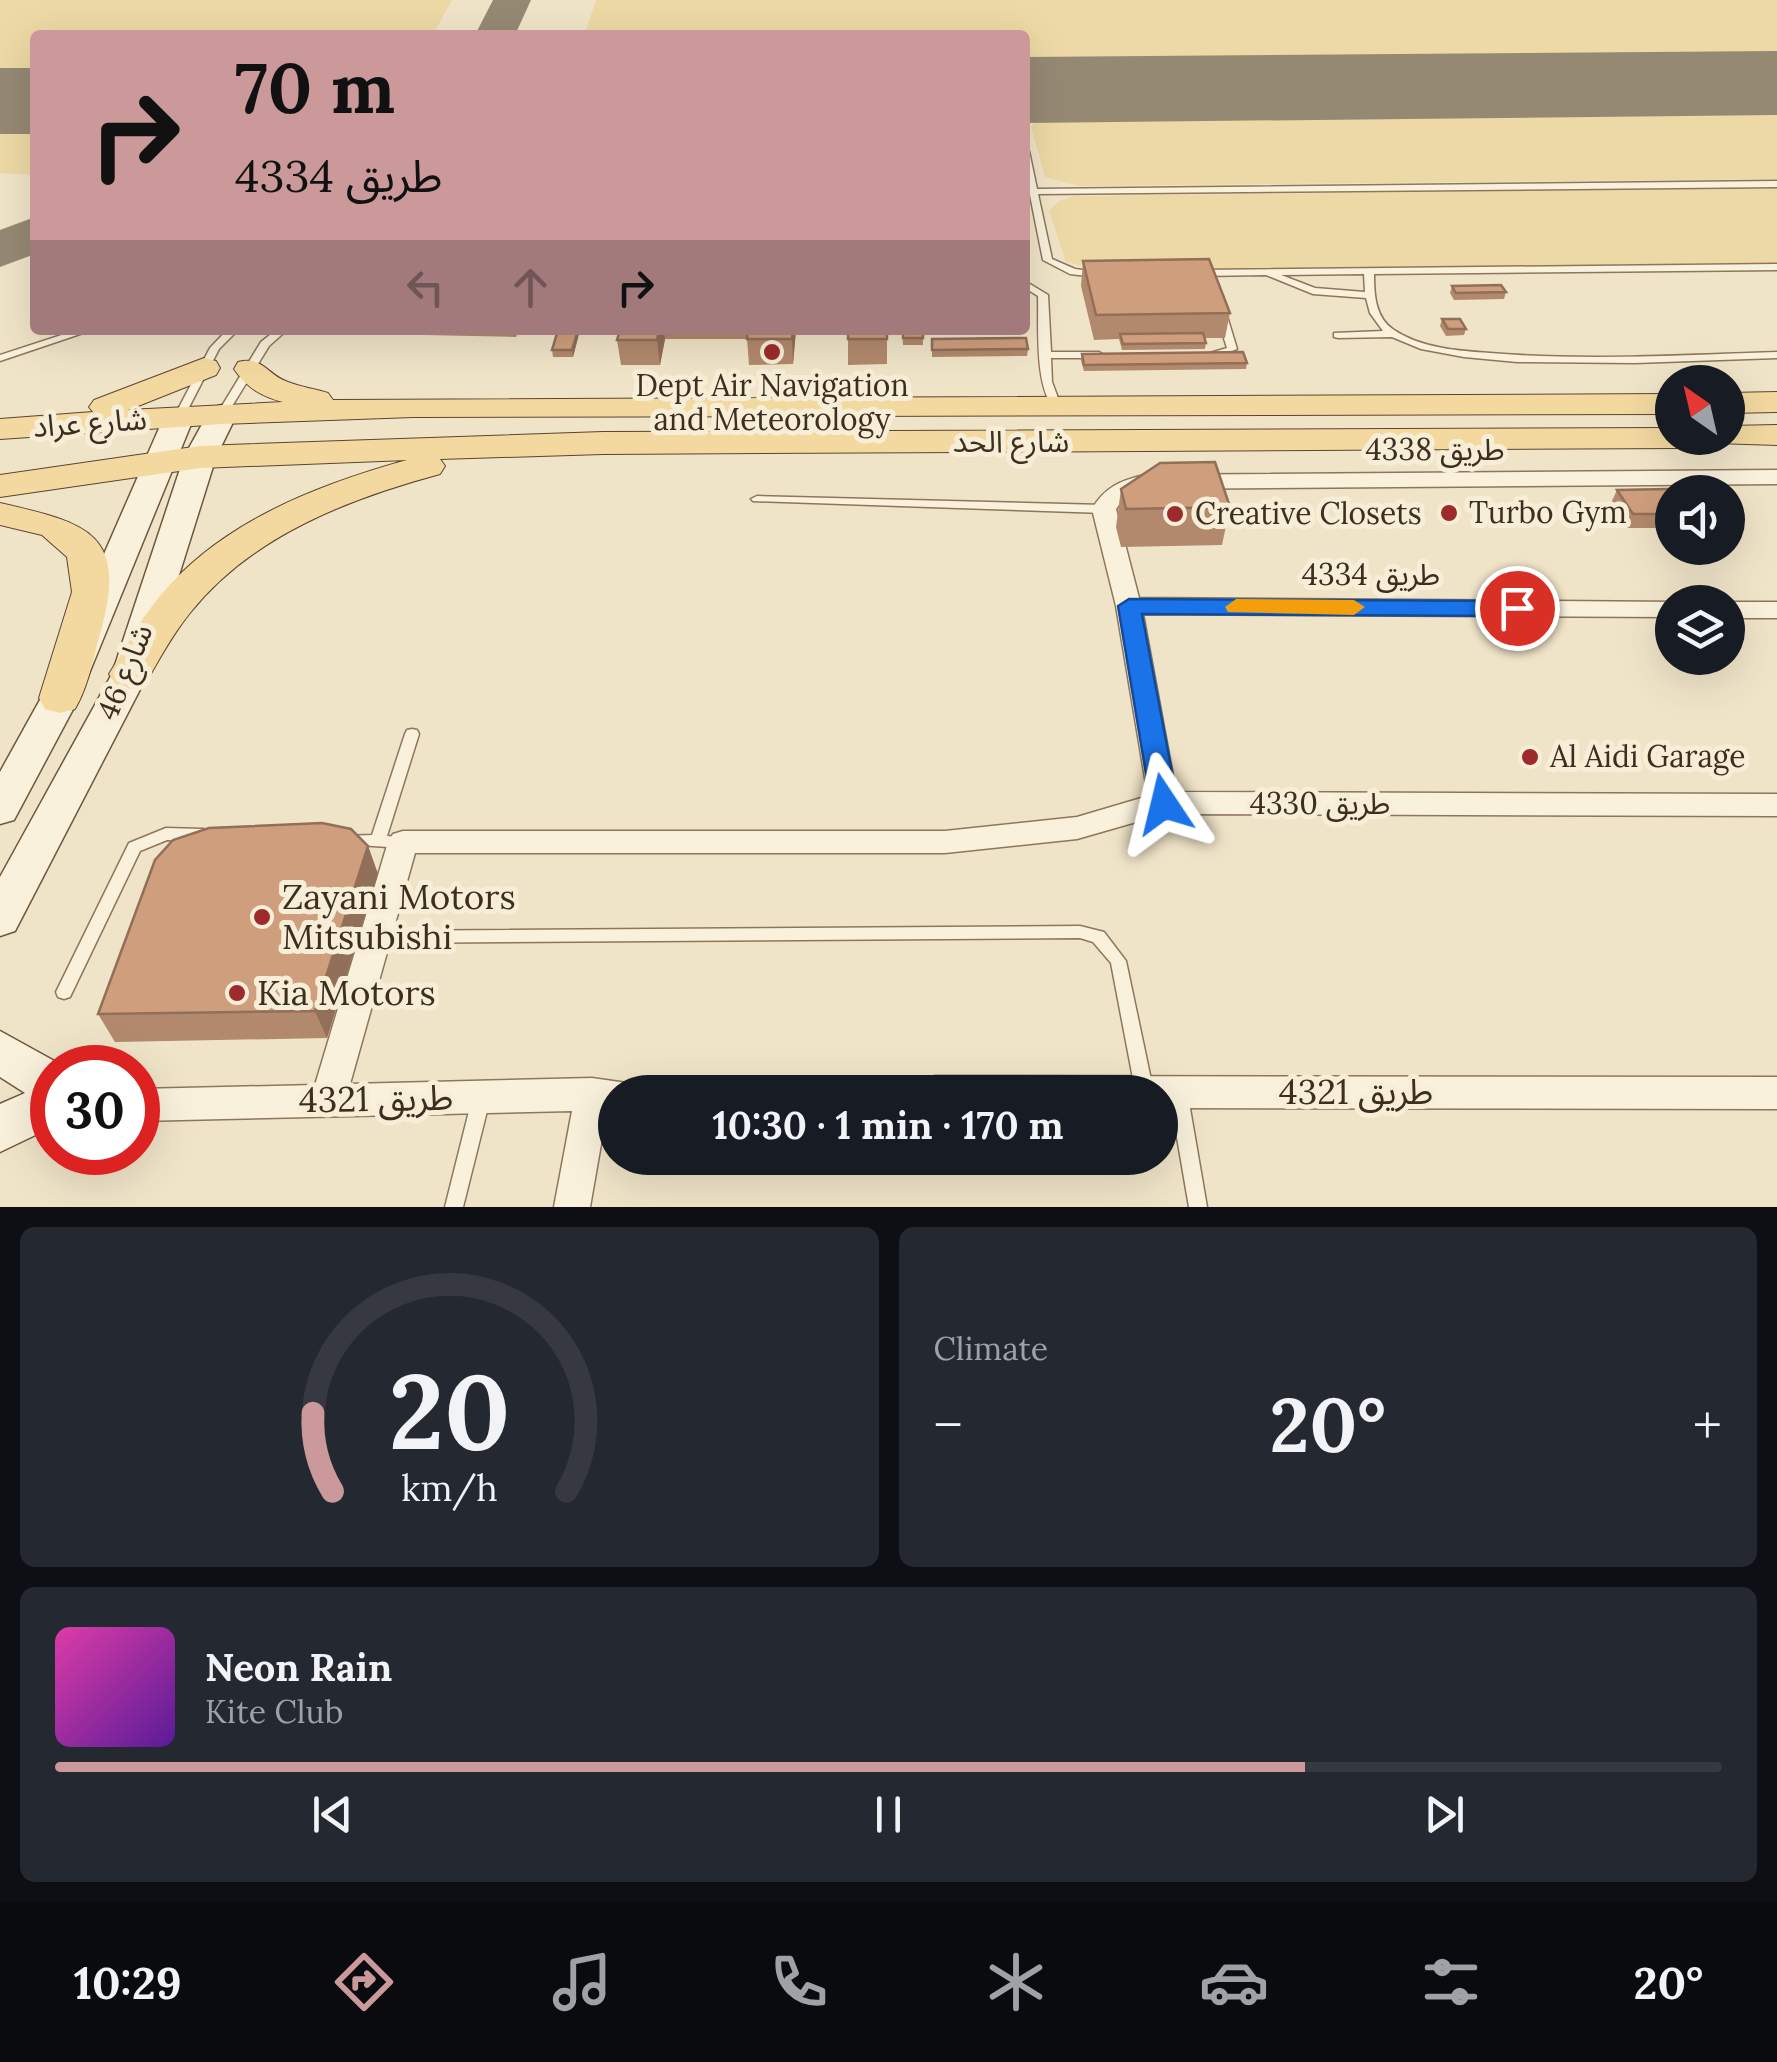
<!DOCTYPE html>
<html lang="en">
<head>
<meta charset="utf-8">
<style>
	body { margin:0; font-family:Lora,"Noto Sans Arabic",serif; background:#242831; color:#f1f3f6; height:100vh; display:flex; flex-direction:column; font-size:38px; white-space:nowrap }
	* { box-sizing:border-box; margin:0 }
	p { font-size:32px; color:#9ea1a6 }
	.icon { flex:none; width:55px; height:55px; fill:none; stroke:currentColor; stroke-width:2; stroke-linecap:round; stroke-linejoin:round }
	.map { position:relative; height:1207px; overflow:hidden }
	.drawer { display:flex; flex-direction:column; gap:20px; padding:20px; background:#0d0f14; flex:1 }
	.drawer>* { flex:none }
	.banner { position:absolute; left:30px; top:30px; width:1000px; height:305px; border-radius:10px; box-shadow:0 10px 40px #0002; background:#cc999b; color:#111; overflow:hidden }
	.needle { width:65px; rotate:326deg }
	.fabs { position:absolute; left:1655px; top:365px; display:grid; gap:20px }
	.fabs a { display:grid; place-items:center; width:90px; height:90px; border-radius:50%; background:#171b24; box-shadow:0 10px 40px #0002; font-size:50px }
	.speed { position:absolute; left:30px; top:1045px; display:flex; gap:20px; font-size:50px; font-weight:700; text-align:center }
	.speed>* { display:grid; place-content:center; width:130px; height:130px; border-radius:50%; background:#171b24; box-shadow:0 10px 40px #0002; line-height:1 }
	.speed .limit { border:15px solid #d22; background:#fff; color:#111 }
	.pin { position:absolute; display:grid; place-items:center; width:85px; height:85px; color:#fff; margin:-42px; border:5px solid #fff; border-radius:50%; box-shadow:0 2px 10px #0007 }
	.me { position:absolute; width:110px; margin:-55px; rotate:350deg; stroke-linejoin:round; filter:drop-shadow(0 0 8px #0008) }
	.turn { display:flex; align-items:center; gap:35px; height:210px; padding:0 40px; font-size:45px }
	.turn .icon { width:130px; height:130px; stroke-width:2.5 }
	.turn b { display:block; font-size:70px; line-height:85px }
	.lanes { display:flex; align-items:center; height:95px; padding:0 40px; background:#0003; justify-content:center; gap:50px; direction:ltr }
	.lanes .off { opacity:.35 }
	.big { font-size:75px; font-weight:700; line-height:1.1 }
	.drawer .card { flex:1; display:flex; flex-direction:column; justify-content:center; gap:15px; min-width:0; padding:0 35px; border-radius:15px; background:#242831 }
	.drawer .dial { align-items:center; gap:0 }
	.dial svg { height:260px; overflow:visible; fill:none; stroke:#363941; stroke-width:7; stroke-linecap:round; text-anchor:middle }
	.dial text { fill:#f1f3f6; stroke:none }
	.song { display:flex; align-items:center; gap:30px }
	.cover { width:120px; height:120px; border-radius:15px; background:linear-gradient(135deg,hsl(320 70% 55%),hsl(270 70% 35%)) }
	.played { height:10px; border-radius:5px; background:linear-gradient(90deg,#cc999b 75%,#363941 75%) }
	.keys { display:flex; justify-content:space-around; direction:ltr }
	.heat { display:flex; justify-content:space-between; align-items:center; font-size:55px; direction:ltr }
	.drawer .tiles { flex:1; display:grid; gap:20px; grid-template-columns:1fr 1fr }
	.card:last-child { grid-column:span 2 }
	.trip { position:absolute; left:598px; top:1075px; width:580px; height:100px; border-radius:50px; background:#171b24; box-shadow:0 10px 40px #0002; font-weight:700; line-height:100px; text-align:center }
	.menu { display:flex; height:160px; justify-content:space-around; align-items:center; background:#090b0e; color:#9ea1a6 }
	.menu .icon { width:70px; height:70px }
	.menu .current { color:#cc999b }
	.menu b { font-size:45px; color:#f1f3f6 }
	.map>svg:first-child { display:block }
	.sand { fill:#ecd9a5 }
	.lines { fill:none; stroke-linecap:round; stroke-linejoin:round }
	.taxiway { fill:#968974; fill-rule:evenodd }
	.runway { fill:#968974; fill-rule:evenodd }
	.lane-casing { stroke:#8d765c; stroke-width:3 }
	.street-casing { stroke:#8d765c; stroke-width:3 }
	.secondary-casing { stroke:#6f573f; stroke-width:3 }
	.primary-casing { stroke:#5b4430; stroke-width:2 }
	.lane { fill:#faf1dc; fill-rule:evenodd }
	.street { fill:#faf1dc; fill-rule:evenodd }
	.secondary { fill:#faf1dc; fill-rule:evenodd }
	.primary { fill:#f3d9a0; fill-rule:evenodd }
	.wall { fill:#b2896c }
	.shaded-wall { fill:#916f58 }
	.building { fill:#cf9f7d; stroke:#916f58; stroke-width:2.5 }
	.route { fill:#1a73e8; stroke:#114b97; stroke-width:2.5 }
	.slow { fill:#f59e0b }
	.poi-dot { fill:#9e2a2b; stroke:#f7eed8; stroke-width:4 }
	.labels { text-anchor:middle; stroke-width:10; stroke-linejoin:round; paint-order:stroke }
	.poi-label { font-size:30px; fill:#3d2e20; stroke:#f7eed8; text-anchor:start }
	.street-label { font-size:30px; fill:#3d2e20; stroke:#f7eed8 }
	.near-poi-label { font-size:35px; fill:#3d2e20; stroke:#f7eed8; text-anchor:start }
	.near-street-label { font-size:35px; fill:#3d2e20; stroke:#f7eed8 }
</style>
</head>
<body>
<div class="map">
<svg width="1777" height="1207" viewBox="0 0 1777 1207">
	<rect width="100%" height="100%" fill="#f0e4c8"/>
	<g class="sand">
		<path d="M0,0h452l-19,35h-398v34l-35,1z"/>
		<path d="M596,0h1181v52l-752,8v-25h-449l9,-2z"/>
		<path d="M1777,111v68l-698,7 -34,-9 -14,-50 5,-6 12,-3z"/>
		<path d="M35,128v47l-35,-2v-44z"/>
		<path d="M1777,188v75l-676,7 -35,-8 -17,-51 10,-10 15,-5z"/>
	</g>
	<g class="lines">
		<g class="taxiway">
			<path d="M493,0h38l-16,35h-40z"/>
			<path d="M35,217v37l-35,13v-37z"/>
		</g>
		<g class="runway">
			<path d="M1777,51v64l-752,8v-66z"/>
			<rect x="0" y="68" width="35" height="66"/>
		</g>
		<g class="lane-casing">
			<g id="lane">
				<path d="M1025,149l4,2 8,38 740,-8v6l-739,7 14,65 23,10 23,3v4l-3,1 -25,-3 -27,-14 -13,-65 -4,-3 3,-2 -4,-19z"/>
				<path d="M1777,264v6l-403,4c0,20 1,44 20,56 27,18 65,21 96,23 96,8 192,2 287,-1v6l-142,5 -118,-1 -53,-5 -43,-8 -29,-12 -54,1 -4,-1v-4l49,-2 -13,-18 -4,-15 -53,-4 -47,-19 -66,1 -5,-3 5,-3zM1364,274l1,18 -50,-4 -34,-13z"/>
				<path d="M1025,281l23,14 3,57h48l5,3 -5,3h-48l1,24 9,24 -1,2 -4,1c-22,-18 -17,-84 -18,-113l-13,-8z"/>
				<path d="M1222,313l5,3 10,33 -23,9 -5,-3 1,-2 17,-5 -10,-32z"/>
				<path d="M77,330h15l-92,31v-6z"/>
				<path d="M227,330h11l-19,19 -36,70h-8l-1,-2 36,-69z"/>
				<path d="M276,330h11l-18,16 -43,70h-8l-1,-2 44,-72z"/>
				<path d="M757,496l347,9 6,4 -6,4 -351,-12 -2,-2z"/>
				<path d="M412,729l5,1 2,4 -32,102 21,2 2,4 -2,4 -5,2 -60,-4 -2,-4 2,-4 29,-1 33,-101 2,-4z"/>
				<path d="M166,828l37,1 5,2 2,4 -2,4 -5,2 -36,-1 -27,11 -70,146 -6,2 -6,-2 -2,-5 73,-149z"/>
				<path d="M1080,926l24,6 22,29 27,128 -2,3h-14l-2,-3 -24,-126 -18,-21 -13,-4 -704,5 -6,-1 -2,-5 2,-5 6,-1z"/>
				<path d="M1178,1083l6,3 3,5 20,116h-18l-20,-116 3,-5z"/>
				<path d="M481,1091l6,2 3,6 -27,108h-18l27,-108 3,-6z"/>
			</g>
		</g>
		<g class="street-casing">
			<g id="street">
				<path d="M1777,470v14l-632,5 -21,9 -8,11 23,89 539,4h-6v15l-529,-3 33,178 601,2v22l-613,-2 -87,25 -132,14h-530l-65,231 242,-6 35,5 5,9h-17v18h-8l-17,97h-36l18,-96 -434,10v-32l177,-4 73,-243 5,-8 10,-3h542l132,-14 71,-21 -32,-190 -24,-97c13,-22 28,-28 52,-34z"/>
				<path d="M1725,602h52v16h-49z"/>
				<path d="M935,1076l842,1v32l-617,-1v-16h-242l5,-11z"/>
			</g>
		</g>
		<g class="secondary-casing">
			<g id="secondary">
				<path d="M222,405l11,3 4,6 -21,43 -68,217 -133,257 -15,5v-59l112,-203 72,-217 27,-49z"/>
				<path d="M179,408l11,3 4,6 -115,281 -65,122 -14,4v-52l41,-74 123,-281 4,-6z"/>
				<path d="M0,1031l67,37h-15l-2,60 -50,24v-48l25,-11 -25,-16z"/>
			</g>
		</g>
		<g class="primary-casing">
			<g id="primary">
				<path d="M204,358l12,3 4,7 -4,7 -88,35 155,-8c-22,-6 -36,-14 -49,-33l4,-7c26,-6 29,13 50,20 13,5 27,7 40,11l5,7 1339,-6v20l-1259,3 -191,7 -222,15v-20l93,-7 -4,-5 5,-7z"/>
				<path d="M1777,392v20l-49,1v-20z"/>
				<path d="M1777,425v20l-61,-2 -4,-5h16v-12z"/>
				<path d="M1672,428v10h26l-5,7 -12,3 -1078,6 -163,5 5,7 -5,8c-92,25 -189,62 -250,139 -18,22 -31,47 -45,71l-15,5 -15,-5 -6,-10c16,-26 31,-54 51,-78 61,-74 157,-111 247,-136l-207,8 -200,29v-22l200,-29 403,-14z"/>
				<path d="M0,503c88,20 129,30 100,131 -7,25 -12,53 -25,75l-15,4 -15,-4 -6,-11 33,-106 -5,-35 -25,-22 -42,-10z"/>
			</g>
		</g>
		<use href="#lane" class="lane"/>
		<use href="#street" class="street"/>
		<use href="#secondary" class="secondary"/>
		<use href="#primary" class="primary"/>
	</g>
	<g class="wall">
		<path d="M1083,261l147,52 -5,25h-21l2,5 -1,6 -83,1 -3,-11 -25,1 -13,-54z"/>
		<path d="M1452,286l54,6 -2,7 -50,1 -4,-7z"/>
		<path d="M1442,319l24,10 -2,6 -18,1 -6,-10z"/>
		<path d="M376,330h143l-3,7 -139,-3z"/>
		<path d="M580,330l-7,27h-20l-1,-7z"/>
		<path d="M620,330h176l-3,34 -44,1 -2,-26h-82l-5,26h-39l-4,-25z"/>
		<path d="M848,330h39v34l-39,1z"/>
		<path d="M902,330h21v15h-20z"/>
		<path d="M945,330h68v2l-68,1z"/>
		<path d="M932,339l96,10 -1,7 -95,1z"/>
		<path d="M1082,354l165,9 -1,6 -162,2 -3,-10z"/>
		<path d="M1121,489l109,18 -8,38 -101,2 -5,-20z"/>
		<path d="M1617,490l55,2v36h-45l-16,-25z"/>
		<path d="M1728,495l12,18 -6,14h-6z"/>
		<path d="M368,846l10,28 -51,164 -212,4 -17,-28z"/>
	</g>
	<g class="shaded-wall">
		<path d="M578,330h2l-7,27 -1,-7z"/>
		<path d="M659,330h5l1,9 -5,26 -3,-25z"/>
		<path d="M793,330h3l-3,34 -1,-25z"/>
		<path d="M368,846l10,28 -51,164 -12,-27z"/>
	</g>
	<g class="building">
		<path d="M1209,259l21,54 -134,2 -13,-54z"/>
		<path d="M1501,285l5,7 -50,1 -4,-7z"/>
		<path d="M1442,319h18l6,10h-18z"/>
		<path d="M558,330h20l-6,20h-20z"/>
		<path d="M620,330h39l-2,10h-40z"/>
		<path d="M748,330h45l-1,9h-45z"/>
		<rect x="848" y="330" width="39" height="9"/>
		<rect x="903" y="330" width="20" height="8"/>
		<path d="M1203,333l3,10 -83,1 -3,-10z"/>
		<path d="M1026,338l2,11 -96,1v-11z"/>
		<path d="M1243,352l4,11 -163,2 -2,-11z"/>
		<path d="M1215,462l15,45 -104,2 -5,-20 39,-26z"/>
		<path d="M1722,488l3,4h-53v22h-39l-16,-24z"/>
		<path d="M1728,495l12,18h-12z"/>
		<path d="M322,823l29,6 17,17 -53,165 -217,3 57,-154 18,-20 36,-12z"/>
	</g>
	<path class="route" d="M1129,599l388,2 12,7 -12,8 -375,-2 36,190 -4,7h-19l-4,-7 -33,-198z"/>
	<path class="slow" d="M1236,599l118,1 11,7 -11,8 -126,-3 -3,-5z"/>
	<g class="poi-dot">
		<circle cx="772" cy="352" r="10"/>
		<circle cx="1449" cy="513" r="10"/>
		<circle cx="1175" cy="514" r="10"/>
		<circle cx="1530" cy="757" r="10"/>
		<circle cx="262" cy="917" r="10"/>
		<circle cx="237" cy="993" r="10"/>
	</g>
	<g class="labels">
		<g class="poi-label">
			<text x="772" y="396" text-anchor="middle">Dept Air Navigation<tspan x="772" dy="34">and Meteorology</tspan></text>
			<text x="1469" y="523">Turbo Gym</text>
			<text x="1195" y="524">Creative Closets</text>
			<text x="1550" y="767">Al Aidi Garage</text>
		</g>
		<g class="street-label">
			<text transform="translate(90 423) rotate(-4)" y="10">شارع عراد</text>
			<text x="1011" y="452">شارع الحد</text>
			<text x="1435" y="460">طريق 4338</text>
			<text x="1371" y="585">طريق 4334</text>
			<text transform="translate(125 672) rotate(-68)" y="10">شارع 46</text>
			<text x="1320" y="814">طريق 4330</text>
		</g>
		<g class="near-poi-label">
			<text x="282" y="909">Zayani Motors<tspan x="282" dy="40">Mitsubishi</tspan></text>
			<text x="257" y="1005">Kia Motors</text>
		</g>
		<g class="near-street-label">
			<text x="1356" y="1104">طريق 4321</text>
			<text transform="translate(376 1099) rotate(-1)" y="12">طريق 4321</text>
		</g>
	</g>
</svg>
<div class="fabs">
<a><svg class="needle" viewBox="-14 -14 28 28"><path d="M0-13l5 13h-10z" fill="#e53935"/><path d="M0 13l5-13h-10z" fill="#9ea1a6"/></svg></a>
<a><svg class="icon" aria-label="sound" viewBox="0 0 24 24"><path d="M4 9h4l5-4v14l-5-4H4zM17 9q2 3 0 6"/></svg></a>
<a><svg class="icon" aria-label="layers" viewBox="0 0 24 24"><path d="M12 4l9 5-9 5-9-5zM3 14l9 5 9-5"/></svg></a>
</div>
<div class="speed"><div class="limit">30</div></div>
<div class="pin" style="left:1517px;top:608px;background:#d93025"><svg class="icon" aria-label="arrive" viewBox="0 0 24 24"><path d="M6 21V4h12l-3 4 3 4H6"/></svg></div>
<svg class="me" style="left:1164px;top:804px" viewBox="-20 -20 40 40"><path d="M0-17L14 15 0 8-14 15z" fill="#1a73e8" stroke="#fff" stroke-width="4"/></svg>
<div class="trip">10:30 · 1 min · 170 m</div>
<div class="banner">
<div class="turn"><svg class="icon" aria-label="right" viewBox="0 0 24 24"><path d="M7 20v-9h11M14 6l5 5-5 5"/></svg><div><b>70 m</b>طريق 4334</div></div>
<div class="lanes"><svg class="icon off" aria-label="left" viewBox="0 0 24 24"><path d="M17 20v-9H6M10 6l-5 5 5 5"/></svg><svg class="icon off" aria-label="ahead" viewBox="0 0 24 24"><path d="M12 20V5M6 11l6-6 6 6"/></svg><svg class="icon" aria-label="right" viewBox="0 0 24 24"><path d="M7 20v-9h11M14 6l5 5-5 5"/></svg></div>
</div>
</div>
<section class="drawer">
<div class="tiles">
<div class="card dial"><svg viewBox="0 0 100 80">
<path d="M14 69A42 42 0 1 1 86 69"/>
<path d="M14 69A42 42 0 0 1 8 45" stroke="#cc999b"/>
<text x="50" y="56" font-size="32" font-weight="700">20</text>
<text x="50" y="72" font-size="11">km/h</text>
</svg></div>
<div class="card"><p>Climate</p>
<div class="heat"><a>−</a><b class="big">20°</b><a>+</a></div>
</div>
<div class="card">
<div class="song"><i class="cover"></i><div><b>Neon Rain</b><p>Kite Club</p></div></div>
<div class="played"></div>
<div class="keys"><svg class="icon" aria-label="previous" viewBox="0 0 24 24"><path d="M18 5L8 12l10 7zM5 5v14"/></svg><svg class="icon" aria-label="pause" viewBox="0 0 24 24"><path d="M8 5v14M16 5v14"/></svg><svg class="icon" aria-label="next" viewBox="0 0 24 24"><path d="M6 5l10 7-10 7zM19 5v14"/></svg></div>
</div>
</div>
</section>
<nav class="menu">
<b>10:29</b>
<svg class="icon current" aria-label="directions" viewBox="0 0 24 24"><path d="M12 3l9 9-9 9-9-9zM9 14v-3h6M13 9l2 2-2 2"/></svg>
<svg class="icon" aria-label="music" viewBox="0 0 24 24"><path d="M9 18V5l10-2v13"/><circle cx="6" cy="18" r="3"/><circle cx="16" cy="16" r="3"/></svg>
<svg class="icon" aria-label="phone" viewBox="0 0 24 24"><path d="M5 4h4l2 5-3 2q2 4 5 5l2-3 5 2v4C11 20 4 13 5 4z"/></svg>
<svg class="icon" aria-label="climate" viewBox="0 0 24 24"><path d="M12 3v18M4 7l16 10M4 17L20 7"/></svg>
<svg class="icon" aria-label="car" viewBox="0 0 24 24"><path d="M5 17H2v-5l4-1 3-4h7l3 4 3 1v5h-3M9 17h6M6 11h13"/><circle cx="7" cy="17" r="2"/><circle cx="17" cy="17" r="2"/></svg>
<svg class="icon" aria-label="filters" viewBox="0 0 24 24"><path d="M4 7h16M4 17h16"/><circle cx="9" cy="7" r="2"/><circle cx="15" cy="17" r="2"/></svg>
<b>20°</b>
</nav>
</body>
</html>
